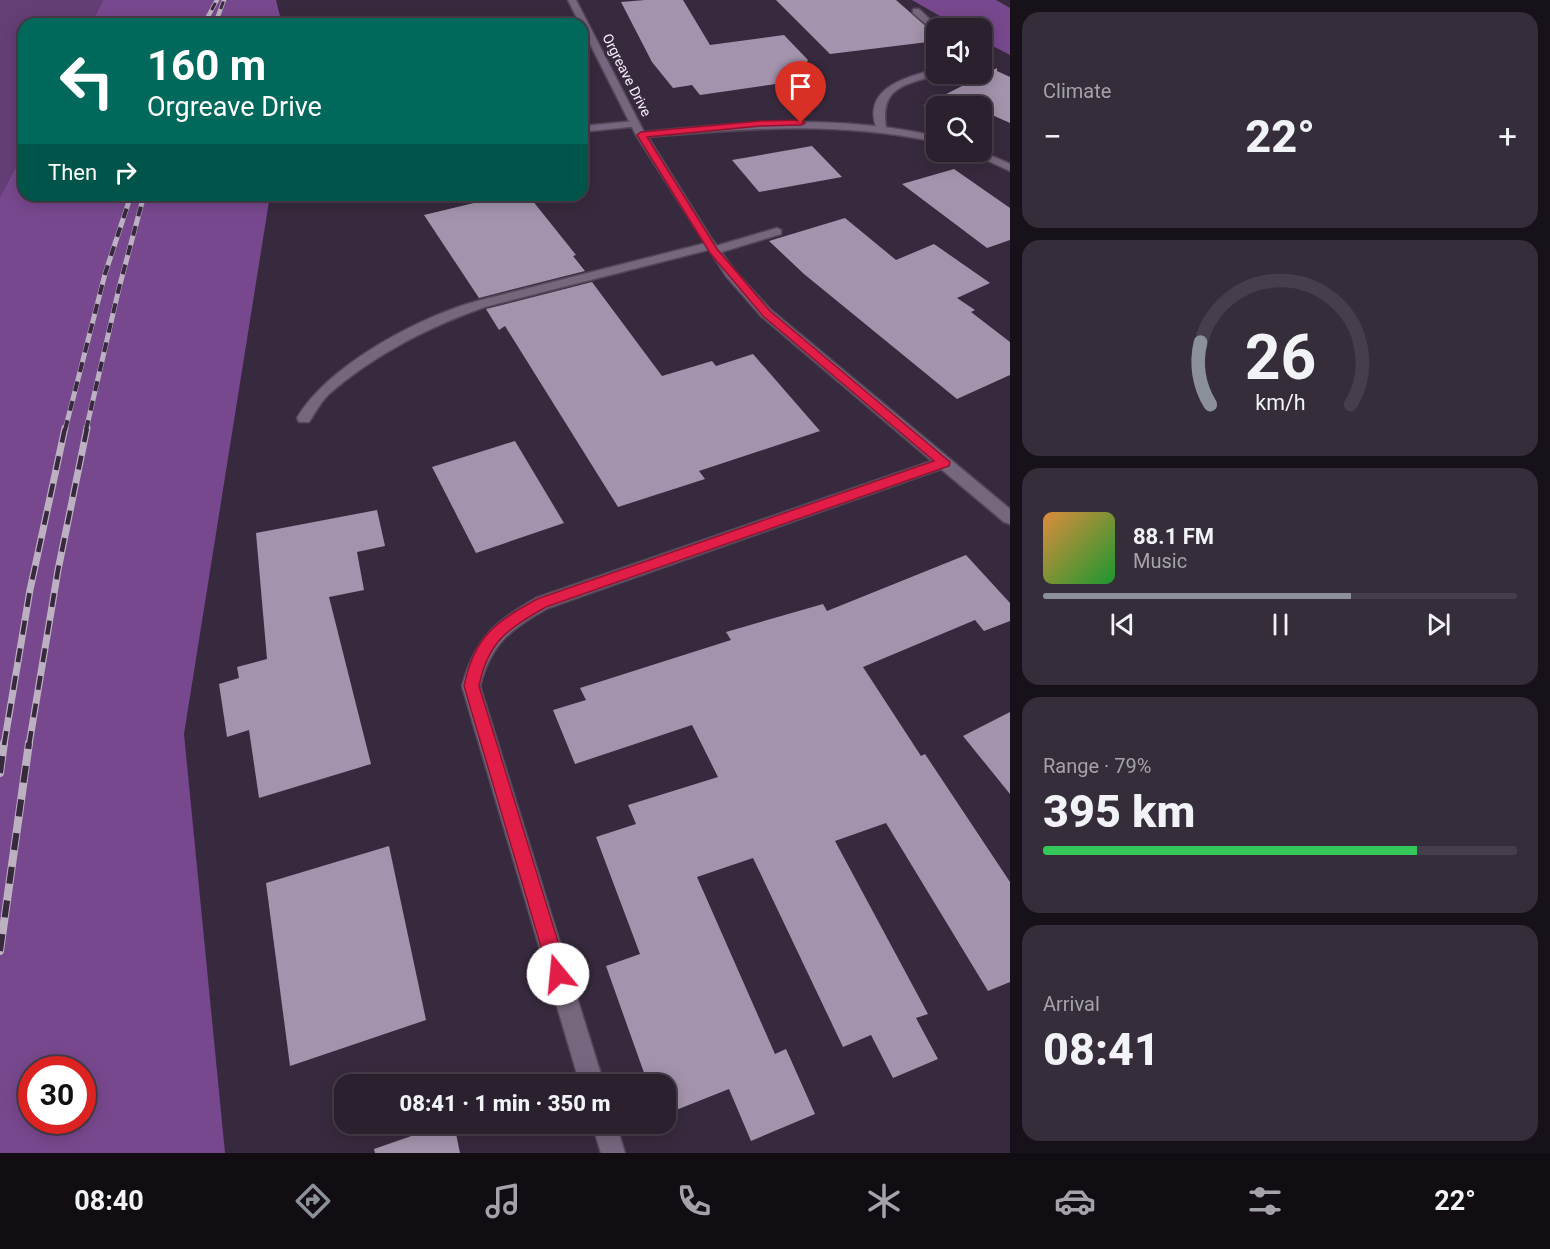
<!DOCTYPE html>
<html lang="en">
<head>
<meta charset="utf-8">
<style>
	body { margin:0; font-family:Roboto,sans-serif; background:#362d3a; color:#f1f3f6; height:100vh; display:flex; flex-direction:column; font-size:22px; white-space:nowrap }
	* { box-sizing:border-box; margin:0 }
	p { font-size:20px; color:#a5a3aa }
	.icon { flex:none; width:33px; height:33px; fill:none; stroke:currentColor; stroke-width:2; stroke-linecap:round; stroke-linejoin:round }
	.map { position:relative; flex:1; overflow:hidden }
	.details { display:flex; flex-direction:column; gap:12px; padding:12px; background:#171219; width:540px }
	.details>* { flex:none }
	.hud { position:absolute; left:18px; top:18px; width:570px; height:183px; border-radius:18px; box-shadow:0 3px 15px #0003,0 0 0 2px #463e4a; background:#00695c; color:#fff; overflow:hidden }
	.fabs { position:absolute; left:926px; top:18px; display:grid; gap:12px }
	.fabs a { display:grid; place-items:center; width:66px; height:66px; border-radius:12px; background:#2a202e; box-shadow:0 3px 15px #0003,0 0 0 2px #463e4a; font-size:30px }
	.speed { position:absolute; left:18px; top:1056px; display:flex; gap:12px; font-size:30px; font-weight:700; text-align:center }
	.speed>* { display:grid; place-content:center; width:78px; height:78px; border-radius:50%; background:#2a202e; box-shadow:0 3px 15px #0003,0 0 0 2px #463e4a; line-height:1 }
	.speed .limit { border:9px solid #d22; background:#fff; color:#111 }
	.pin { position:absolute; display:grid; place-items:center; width:51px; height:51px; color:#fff; margin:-62px -26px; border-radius:50% 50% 50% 0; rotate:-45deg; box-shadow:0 0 6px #0007 }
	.pin .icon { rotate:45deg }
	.me { position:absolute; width:66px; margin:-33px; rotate:343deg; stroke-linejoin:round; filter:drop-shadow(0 0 4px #0008) }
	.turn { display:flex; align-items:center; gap:21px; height:126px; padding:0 30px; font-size:27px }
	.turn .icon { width:78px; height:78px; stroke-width:2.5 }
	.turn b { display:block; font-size:42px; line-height:51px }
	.then { display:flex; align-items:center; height:57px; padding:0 30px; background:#0003; gap:12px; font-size:22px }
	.big { font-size:45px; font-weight:800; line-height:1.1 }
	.details .card { flex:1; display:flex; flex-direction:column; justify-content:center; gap:9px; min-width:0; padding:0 21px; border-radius:18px; background:#362d3a }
	.details .dial { align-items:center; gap:0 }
	.dial svg { height:156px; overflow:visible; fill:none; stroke:#463e4a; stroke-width:7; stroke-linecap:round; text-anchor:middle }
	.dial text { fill:#f1f3f6; stroke:none }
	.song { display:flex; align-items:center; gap:18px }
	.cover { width:72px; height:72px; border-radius:9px; background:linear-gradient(135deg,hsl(30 70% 55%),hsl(130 70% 35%)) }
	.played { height:6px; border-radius:3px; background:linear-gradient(90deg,#8c9099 65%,#463e4a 65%) }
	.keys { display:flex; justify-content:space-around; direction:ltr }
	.heat { display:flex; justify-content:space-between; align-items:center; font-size:33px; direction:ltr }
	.charge { height:9px; border-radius:4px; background:linear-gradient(90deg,#34c759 79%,#463e4a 0) }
	.trip { position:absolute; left:334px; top:1074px; width:342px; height:60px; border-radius:18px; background:#2a202e; box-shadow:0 3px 15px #0003,0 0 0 2px #463e4a; font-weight:800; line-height:60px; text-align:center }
	.tab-bar { display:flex; height:96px; justify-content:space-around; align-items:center; background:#110d12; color:#a5a3aa }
	.tab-bar .icon { width:42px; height:42px }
	.tab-bar .on { color:#8c9099 }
	.tab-bar b { font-size:27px; color:#f1f3f6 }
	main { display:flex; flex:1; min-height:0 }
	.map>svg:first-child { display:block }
	.green { fill:#643f75 }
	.forest { fill:#78488e; fill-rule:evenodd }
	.building { fill:#a393ac }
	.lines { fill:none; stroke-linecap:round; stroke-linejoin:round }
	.service-casing { stroke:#534759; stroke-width:3 }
	.minor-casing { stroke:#534759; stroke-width:3 }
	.service { fill:#76667e; fill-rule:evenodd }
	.minor { fill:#76667e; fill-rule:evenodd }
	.rail-far3-casing { stroke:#bcb1c1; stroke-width:4.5 }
	.rail-far2-casing { stroke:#bcb1c1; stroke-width:5 }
	.rail-far1-casing { stroke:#bcb1c1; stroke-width:7 }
	.rail-casing { stroke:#bcb1c1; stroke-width:8 }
	.rail-far3 { stroke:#382a3e; stroke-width:3; stroke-dasharray:8; stroke-linecap:butt }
	.rail-far2 { stroke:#382a3e; stroke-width:4; stroke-dasharray:10; stroke-linecap:butt }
	.rail-far1 { stroke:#382a3e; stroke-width:4.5; stroke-dasharray:14; stroke-linecap:butt }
	.rail { stroke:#382a3e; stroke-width:6; stroke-dasharray:17; stroke-linecap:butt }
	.route { fill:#e11d48; stroke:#92132f; stroke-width:1.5 }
	.labels { text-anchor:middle; stroke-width:6; stroke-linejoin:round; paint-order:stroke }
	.far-street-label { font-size:14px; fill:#f7eefc; stroke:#382a3e }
</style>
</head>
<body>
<main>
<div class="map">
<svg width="1010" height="1153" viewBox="0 0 1010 1153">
	<rect width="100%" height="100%" fill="#382a3e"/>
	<path class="green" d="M0,0h103l-12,24h-67v127l-24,46z"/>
	<g class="forest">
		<path d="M103,0h173l6,24h-191z"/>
		<path d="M912,0h84l14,8v47l-29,-15v-12h-20z"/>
		<path d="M24,151v44h246l-86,539 41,419h-225v-956zM32,1070h50v50h-50z"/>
	</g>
	<g class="building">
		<path d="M645,0h38l27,45 74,-10 24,25 -12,21 -96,14 -8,-10 -19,3 -21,-26 -31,-60z"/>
		<path d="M776,0h120l40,35v6l-106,13z"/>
		<path d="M997,68v3l13,6v46l-29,-13v-4h-58z"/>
		<path d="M812,146l30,31 -83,15 -27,-32z"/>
		<path d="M954,169l56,39v32l-23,8 -85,-64z"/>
		<path d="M507,195h21l48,60 -3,1 12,15 -106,27 -55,-83z"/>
		<path d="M845,218l51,42 38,-16 56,39 -33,15 18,12 -4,2 39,30v33l-53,24 -153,-125 -35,-33z"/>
		<path d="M592,282l70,94 50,-15 4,5 37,-12 67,77 -121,40 6,8 -87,28 -113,-181 -6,4 -13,-21z"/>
		<path d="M515,441l49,82 -88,30 -44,-86z"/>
		<path d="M377,510l8,36 -28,6 7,38 -35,7 42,167 -112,34 -10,-68 -22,7 -8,-53 20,-6 -2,-11 30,-8 -11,-126z"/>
		<path d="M966,555l44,48v18l-26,10 -9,-11 -112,47 58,89 4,-2 85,128v100l-22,9 -102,-168 -51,18 93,173 -12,4 22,41 -45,19 -22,-43 -28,12 -90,-189 -56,19 78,177 11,-5 29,65 -64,27 -22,-52 -63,25v-30h-18l-42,-118 34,-12 -44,-117 40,-13 -8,-19 90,-28 -26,-52 -117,39 -22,-54 33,-10 -6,-12 151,-48 -5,-8 97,-28 4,7z"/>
		<path d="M1010,712v82l-47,-58z"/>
		<path d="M389,846l37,174 -136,46 -24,-183z"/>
		<path d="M446,1124h8l6,29h-85l-1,-4z"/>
	</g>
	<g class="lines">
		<g class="service-casing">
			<g id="service">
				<path d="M913,9h6l20,19h-3v5l-23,-20z"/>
				<path d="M936,69v5h3c-32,11 -59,11 -53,53l-9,2c-16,-41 30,-52 59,-60z"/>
				<path d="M635,121l4,1v4l-57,6v-6z"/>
				<path d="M777,228l4,2v4l-63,19 -4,1 -6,-4 -223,57c-55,19 -113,49 -157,88 -7,7 -13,18 -19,27h-10l-2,-4c31,-53 125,-103 184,-118l229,-58 6,4z"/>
			</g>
		</g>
		<g class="minor-casing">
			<g id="minor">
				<path d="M568,0h8l68,132c101,-10 193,-18 292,4v6c-98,-21 -189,-14 -288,-5l63,101 23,32 37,40 239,199v15l-6,-2 -63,-53 -393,139c-37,21 -57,35 -68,78l124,398h-24l-118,-398c13,-47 32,-64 74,-88l396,-137 -171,-145 -35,-40 -90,-141 -54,-107v-4h-2z"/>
				<path d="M981,151l29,13v7l-41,-19z"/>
				<path d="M592,1124h24l9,29h-24z"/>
			</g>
		</g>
		<use href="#service" class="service"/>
		<use href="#minor" class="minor"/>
		<g class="rail-far3-casing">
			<g id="rail-far3">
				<path d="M204,24l13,-24"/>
				<path d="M215,24l9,-24"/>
			</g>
		</g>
		<g class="rail-far2-casing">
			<g id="rail-far2">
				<path d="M65,430l40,-156 26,-79"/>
				<path d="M86,430l33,-142 25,-93"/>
			</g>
		</g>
		<g class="rail-far1-casing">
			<g id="rail-far1">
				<path d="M4,745l26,-155 35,-162"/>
				<path d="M29,745l29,-175 29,-142"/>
			</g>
		</g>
		<g class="rail-casing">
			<g id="rail">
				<path d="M0,773l4,-30"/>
				<path d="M0,951l29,-208"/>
			</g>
		</g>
		<use href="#rail-far3" class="rail-far3"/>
		<use href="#rail-far2" class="rail-far2"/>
		<use href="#rail-far1" class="rail-far1"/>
		<use href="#rail" class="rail"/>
	</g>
	<path class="route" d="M760,121l41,-1 4,3 -4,2 -41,1 -113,11 70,112 53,62 180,151 -1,4 -403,141c-38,22 -58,34 -67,79l89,288 -3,6 -7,3 -6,-3 -3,-6 -85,-288c10,-49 30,-63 73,-87l397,-138 -171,-145 -53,-63 -73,-118 4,-3z"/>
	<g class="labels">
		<g class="far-street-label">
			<text transform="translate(627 75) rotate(63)" y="5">Orgreave Drive</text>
		</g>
	</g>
</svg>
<div class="fabs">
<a><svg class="icon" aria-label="sound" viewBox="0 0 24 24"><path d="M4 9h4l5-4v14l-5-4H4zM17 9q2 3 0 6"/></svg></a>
<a><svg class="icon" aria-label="search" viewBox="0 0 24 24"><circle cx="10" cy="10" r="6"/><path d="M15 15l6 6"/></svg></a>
</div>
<div class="speed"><div class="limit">30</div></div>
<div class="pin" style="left:801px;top:123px;background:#d93025"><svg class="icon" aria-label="arrive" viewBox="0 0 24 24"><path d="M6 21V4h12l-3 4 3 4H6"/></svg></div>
<svg class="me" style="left:558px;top:974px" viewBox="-20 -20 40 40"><circle r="19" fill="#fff"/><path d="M0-13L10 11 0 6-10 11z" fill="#e11d48"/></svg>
<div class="trip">08:41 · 1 min · 350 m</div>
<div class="hud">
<div class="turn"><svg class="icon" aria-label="left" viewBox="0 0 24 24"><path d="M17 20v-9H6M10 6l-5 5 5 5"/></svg><div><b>160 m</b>Orgreave Drive</div></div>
<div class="then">Then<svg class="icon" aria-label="right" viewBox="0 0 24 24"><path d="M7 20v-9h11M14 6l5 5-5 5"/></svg></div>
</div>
</div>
<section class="details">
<div class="card"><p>Climate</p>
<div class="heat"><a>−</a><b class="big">22°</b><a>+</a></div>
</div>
<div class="card dial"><svg viewBox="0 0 100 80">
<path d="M14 69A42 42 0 1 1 86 69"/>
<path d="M14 69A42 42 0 0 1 9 37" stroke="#8c9099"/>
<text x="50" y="56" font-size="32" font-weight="700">26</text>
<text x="50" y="72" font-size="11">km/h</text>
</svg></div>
<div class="card">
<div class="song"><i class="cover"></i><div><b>88.1 FM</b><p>Music</p></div></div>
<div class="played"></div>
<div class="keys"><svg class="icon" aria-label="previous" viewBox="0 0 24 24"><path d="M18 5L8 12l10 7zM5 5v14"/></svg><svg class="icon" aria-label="pause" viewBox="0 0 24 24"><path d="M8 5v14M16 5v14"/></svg><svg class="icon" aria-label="next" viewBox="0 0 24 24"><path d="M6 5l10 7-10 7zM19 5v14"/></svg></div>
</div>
<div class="card"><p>Range · 79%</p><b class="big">395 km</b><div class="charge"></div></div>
<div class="card"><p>Arrival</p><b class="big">08:41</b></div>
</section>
</main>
<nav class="tab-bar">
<b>08:40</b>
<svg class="icon on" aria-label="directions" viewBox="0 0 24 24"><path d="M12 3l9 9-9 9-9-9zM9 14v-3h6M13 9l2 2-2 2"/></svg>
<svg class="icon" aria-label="music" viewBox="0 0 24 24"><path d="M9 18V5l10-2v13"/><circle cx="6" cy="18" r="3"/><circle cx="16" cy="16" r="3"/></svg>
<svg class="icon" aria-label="phone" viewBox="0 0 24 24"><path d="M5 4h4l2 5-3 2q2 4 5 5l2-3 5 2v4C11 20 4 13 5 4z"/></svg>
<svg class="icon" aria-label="climate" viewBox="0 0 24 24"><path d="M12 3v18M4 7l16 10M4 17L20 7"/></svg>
<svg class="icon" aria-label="car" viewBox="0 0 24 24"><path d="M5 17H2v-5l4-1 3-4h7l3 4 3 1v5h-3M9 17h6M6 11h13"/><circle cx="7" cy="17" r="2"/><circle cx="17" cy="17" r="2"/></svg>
<svg class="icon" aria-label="filters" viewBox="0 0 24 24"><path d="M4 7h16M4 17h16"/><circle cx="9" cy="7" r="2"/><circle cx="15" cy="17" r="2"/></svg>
<b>22°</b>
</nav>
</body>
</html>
